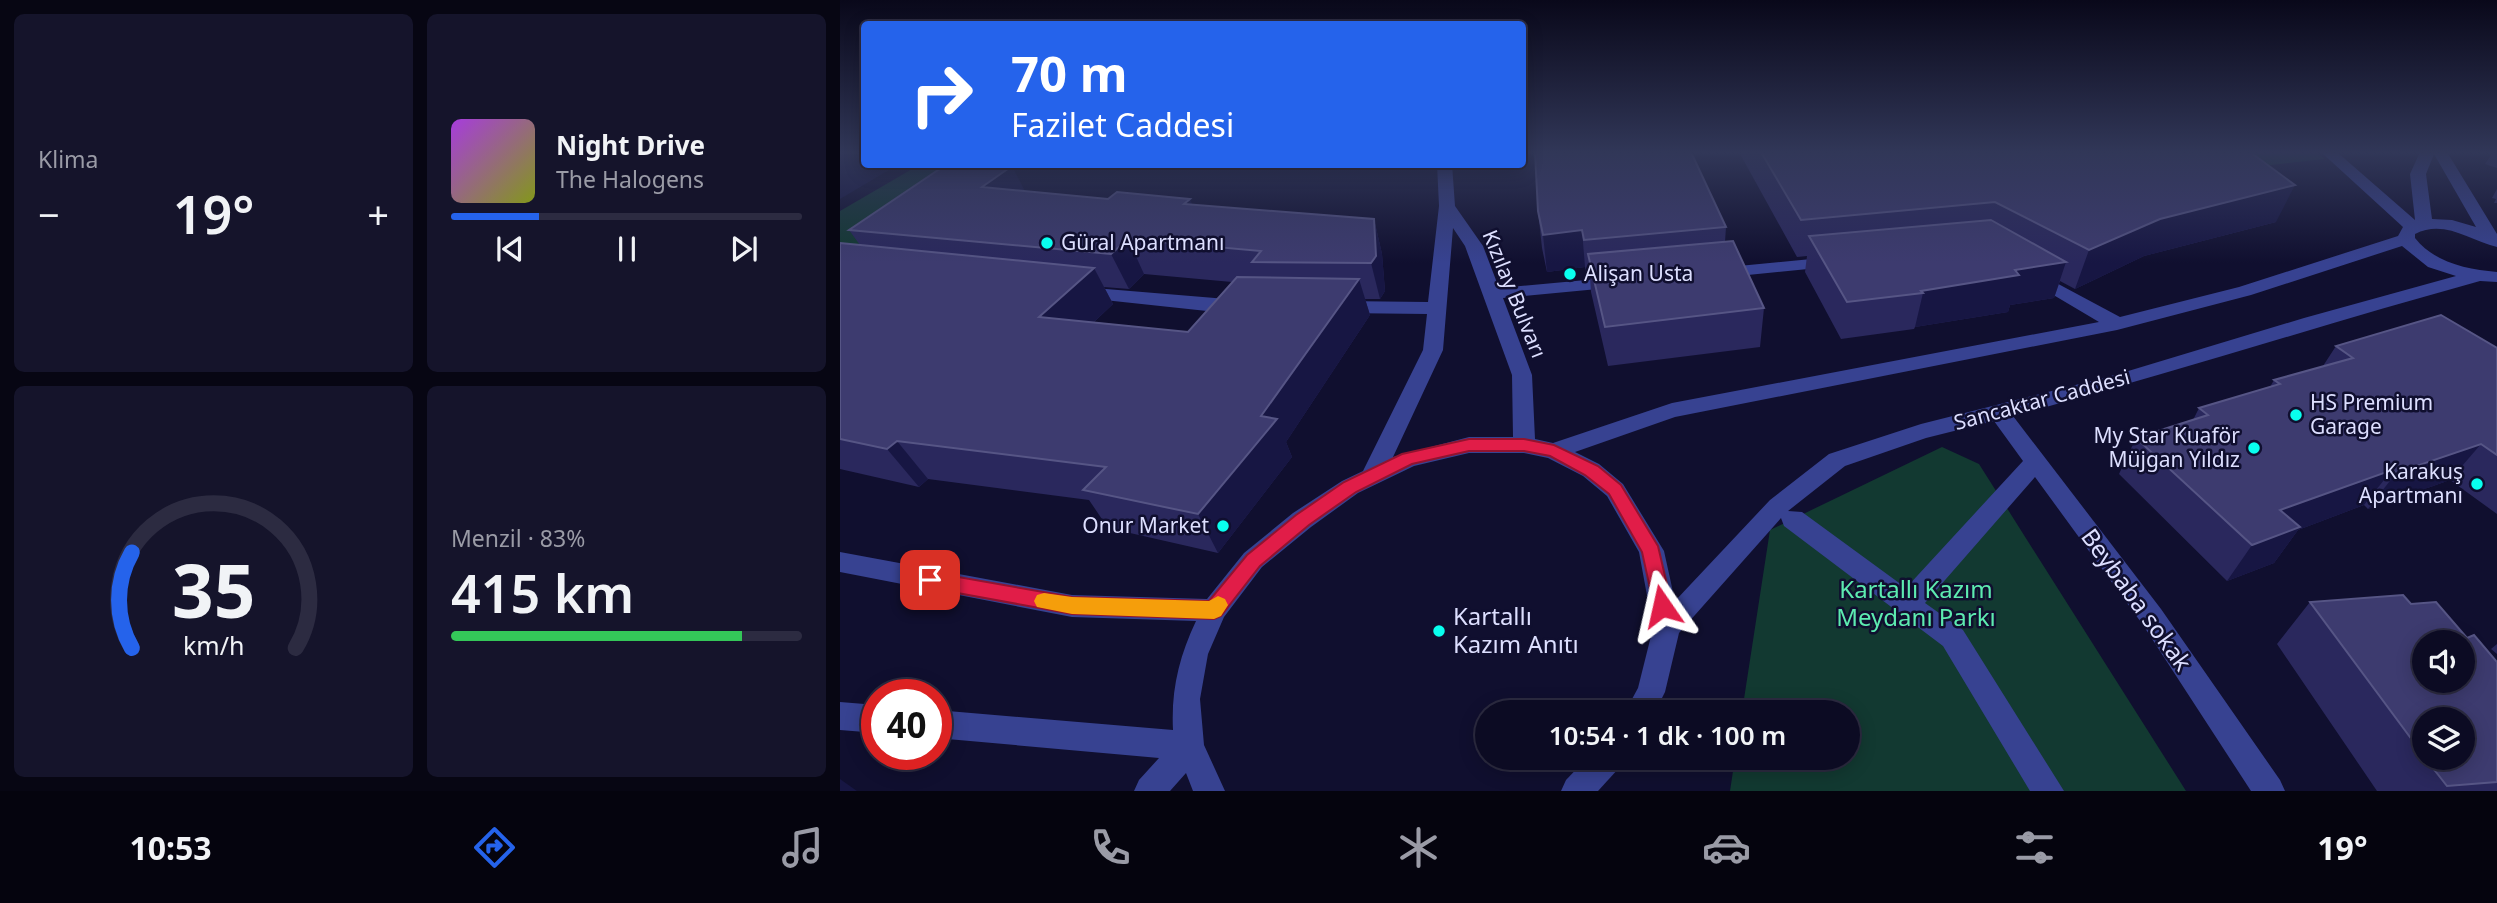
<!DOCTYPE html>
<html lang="tr">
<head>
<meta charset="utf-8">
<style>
	body { margin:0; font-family:"Noto Sans",sans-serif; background:#15142b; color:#f1f3f6; height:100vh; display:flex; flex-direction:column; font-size:26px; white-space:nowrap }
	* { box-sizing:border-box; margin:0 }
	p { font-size:23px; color:#9a9ba6 }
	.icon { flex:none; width:38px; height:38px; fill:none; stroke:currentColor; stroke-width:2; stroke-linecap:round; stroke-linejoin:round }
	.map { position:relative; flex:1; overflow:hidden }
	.details { display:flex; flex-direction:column; gap:14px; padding:14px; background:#070613; width:840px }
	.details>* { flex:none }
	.guide { position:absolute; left:21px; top:21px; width:665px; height:147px; border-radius:7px; box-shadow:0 4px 18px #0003,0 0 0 2px #2c2b41; background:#2563eb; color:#fff; overflow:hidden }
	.fabs { position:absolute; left:1572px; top:630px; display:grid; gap:14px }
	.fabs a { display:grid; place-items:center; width:63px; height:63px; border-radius:50%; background:#0c0b23; box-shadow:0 4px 18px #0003,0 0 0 2px #2c2b41; font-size:35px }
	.speed { position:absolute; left:21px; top:679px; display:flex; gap:14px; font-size:35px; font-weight:700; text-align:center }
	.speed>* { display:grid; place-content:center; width:91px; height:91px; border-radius:50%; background:#0c0b23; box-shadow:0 4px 18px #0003,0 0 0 2px #2c2b41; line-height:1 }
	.speed .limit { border:10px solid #d22; background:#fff; color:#111 }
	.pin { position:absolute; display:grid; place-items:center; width:60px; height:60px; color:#fff; margin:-30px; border-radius:14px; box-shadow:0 4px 10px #0006 }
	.me { position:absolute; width:77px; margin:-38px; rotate:349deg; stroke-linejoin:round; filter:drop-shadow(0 0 5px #0008) }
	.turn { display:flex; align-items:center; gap:24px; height:147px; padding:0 35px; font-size:32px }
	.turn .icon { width:91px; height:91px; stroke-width:2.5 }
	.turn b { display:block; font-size:49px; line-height:60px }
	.big { font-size:52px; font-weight:600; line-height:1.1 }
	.details .tile { flex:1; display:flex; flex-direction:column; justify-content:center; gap:10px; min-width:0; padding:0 24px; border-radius:10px; background:#15142b }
	.details .dial { align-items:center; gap:0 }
	.dial svg { height:182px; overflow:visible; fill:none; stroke:#2c2b41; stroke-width:7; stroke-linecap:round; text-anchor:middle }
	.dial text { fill:#f1f3f6; stroke:none }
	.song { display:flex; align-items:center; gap:21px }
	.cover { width:84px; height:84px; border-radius:10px; background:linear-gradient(135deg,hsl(280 70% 55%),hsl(70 70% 35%)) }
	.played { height:7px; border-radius:4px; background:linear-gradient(90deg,#2563eb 25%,#2c2b41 25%) }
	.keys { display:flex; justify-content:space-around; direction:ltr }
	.heat { display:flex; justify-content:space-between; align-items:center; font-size:38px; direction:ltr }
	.charge { height:10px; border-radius:5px; background:linear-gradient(90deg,#34c759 83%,#2c2b41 0) }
	.details .tiles { flex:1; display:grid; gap:14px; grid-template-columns:repeat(2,1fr) }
	.trip { position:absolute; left:635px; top:700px; width:385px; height:70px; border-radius:35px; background:#0c0b23; box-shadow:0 4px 18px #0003,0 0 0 2px #2c2b41; font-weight:600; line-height:70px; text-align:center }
	.menu { display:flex; height:112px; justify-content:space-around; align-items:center; background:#05040e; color:#9a9ba6 }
	.menu .icon { width:49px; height:49px }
	.menu .current { color:#2563eb }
	.menu b { font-size:32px; color:#f1f3f6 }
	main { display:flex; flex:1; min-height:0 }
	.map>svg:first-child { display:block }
	.green { fill:#123931 }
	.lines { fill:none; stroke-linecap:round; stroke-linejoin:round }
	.minor { fill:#374291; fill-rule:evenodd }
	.wall { fill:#2a285d; fill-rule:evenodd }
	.shaded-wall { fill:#171643 }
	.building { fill:#3d3b6f; stroke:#565585; stroke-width:2; fill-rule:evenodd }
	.route { fill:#e11d48; stroke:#92132f; stroke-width:2 }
	.slow { fill:#f59e0b }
	.poi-dot { fill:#09ffef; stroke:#100f2f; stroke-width:2.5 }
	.labels { text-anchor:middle; stroke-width:5; stroke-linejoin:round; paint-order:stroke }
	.poi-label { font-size:21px; fill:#dddfff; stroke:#100f2f; text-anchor:start }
	.street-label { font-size:21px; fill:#dddfff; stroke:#100f2f }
	.near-park-label { font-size:24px; fill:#5debb0; stroke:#100f2f }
	.near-street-label { font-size:24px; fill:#dddfff; stroke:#100f2f }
	.near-poi-label { font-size:24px; fill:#dddfff; stroke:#100f2f; text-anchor:start }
</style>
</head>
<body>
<main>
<section class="details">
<div class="tiles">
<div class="tile"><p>Klima</p>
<div class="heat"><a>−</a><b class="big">19°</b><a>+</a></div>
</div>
<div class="tile">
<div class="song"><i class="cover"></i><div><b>Night Drive</b><p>The Halogens</p></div></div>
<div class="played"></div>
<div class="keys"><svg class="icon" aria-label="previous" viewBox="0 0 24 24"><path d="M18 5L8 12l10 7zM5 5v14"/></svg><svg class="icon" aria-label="pause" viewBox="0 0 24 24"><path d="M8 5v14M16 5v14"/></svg><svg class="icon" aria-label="next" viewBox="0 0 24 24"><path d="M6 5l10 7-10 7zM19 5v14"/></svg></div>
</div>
<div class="tile dial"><svg viewBox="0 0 100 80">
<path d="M14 69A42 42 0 1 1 86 69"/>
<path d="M14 69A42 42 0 0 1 14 27" stroke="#2563eb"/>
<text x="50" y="56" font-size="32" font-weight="700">35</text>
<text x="50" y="72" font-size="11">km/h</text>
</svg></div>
<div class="tile"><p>Menzil · 83%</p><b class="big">415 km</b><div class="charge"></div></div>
</div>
</section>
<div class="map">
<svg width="1657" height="791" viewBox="0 0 1657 791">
	<rect width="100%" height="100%" fill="#100f2f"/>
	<g class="green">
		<path d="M1395,152h80l10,7 -72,8z"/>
		<path d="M79,165h96l-136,86 -39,-3v-37z"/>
		<path d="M1102,447l37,17 207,327h-456l5,-33h113v-46h-106l28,-182z"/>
	</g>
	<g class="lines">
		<g class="minor">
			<path d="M1481,152h16l78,68 -5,-46 10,-22h27l50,82v13c-28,-7 -53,-28 -82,-13v4c20,25 51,31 82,34v10l-17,-1c-156,43 -310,93 -467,135l148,193 119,171 5,11h-34l-108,-166 -108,-148 -110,126 38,27 101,161h-34l-87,-145 -159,-120 -3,-8 -102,115 -14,59 -10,20h-30l13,-24 15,-60 -14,-76 -32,-56 -24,-20 -35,-18 -24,-5h-55l-55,13 -56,27 -47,34 -49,40 -38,50 -16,37 -8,45 4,46 21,46h-32l-7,-18 -16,18h-36l5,-11 20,-22 -223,-20v-28l237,20c-2,-40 6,-73 23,-109l-124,-4 -232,-45v-20l232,43 135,4 37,-46 49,-40 49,-32 21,-10 60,-121 4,-36 -86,-1 -9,-6 9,-6 87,1 11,-96 -2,-42h15l3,42 28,40 16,42 120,-11 9,5 -9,5 -116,11 29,77 3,64 18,4 119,-40 427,-81 -71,-42 -3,-4 3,-4 6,-1 86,46 119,-30 159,-51 5,-9zM1594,154l42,73 -24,-7 -20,-1 -6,-45zM613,228l12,18 47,129 1,62h-44l-76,20 50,-107zM1562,246l26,21 28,9 -152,42 -189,57 -194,49 -92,30 -59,46 -95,101 -11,-50 -41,-67 -24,-20 -24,-12 100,-35 442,-87 134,-35zM1154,421l29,40 -117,127 -104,-76 -14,-1 57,-45 81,-28z"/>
			<path d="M992,257l9,5 -3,4 -120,12 -9,-5 9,-5z"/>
			<path d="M242,287l157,13 9,6 -9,6 -32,-1 -131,-14 -3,-4 3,-4z"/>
			<path d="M0,702l37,3v28l-37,-3z"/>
			<path d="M747,758h36l-4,10 -21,23h-37l5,-11z"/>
		</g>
	</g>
	<g class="wall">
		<path d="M899,152h511l26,70 -132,34 -69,33 -15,-8 -6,17 -44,7 -2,7 -93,15 -1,2 -73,10 -36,-67 2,-16 -10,1z"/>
		<path d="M1653,152h4v16l-12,-4z"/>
		<path d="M1657,189v14h-3l2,-4 -4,-1z"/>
		<path d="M185,192l83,7 266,20 8,35 3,37 -5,8h-15l5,16 -84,127 6,15 -74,96 -110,-25 -19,-28 -161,-21 -9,8 -79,-18v-226l20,2 -11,-15zM304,274l88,8 -44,50 -94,-10 19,-18 -9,-17 25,2z"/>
		<path d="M698,211l188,16 -1,15 39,66 -4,39 -152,19 -17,-74 -1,-15h-3l-2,-10 -38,5 -5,-24z"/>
		<path d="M1496,346l161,2v166l-47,-34 -82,29 -4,-4 -66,25 -24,33 -47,18 -108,-107 17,-36 57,-18 6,-12 71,-21 4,-7 49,-14z"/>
		<path d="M1470,602l101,2 86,178v9h-120l-100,-147zM1584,719l38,39h-38z"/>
		<path d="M1657,644v10l-6,-5z"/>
	</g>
	<g class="shaded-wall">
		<path d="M0,152h24v12h35l-59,35z"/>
		<path d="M172,166l17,33 -47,-12z"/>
		<path d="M1455,185l-19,37 -132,34 -69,33 14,-39 71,-31z"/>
		<path d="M350,199l14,34 -20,-29z"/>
		<path d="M534,219l8,35 3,37 -5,8 -9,-36z"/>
		<path d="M742,230l3,37 -38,5 -4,-37z"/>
		<path d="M288,239l16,35 -15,15 -18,-35z"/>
		<path d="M1226,262l-12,36 -44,7 -2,7 -93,15 8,-34 -2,-2 94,-21z"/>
		<path d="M254,268l19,36 -53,50 -21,-37z"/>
		<path d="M519,279l11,36 -84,127 6,15 -74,96 -20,-39 63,-98z"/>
		<path d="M57,441l31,38 -9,8 -32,-38z"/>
		<path d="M1641,444l-31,36 -82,29 28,-36z"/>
		<path d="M1552,470l-28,35 -66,25 -24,33 -47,18 25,-36 28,-35z"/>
		<path d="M0,779l17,12h-17z"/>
	</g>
	<g class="building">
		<path d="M695,152h156l35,75 -142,13 -2,-10 -39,5 -5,-24z"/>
		<path d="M921,152h489l45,33 -135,34 -71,31 -94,-48 -194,18z"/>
		<path d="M107,164l65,2 -30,21 126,12 9,-7 73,7 -6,5 190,15 2,37 -5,7 -119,-1 9,-11 -133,-12 -17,15 -262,-24z"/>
		<path d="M1151,220l75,42 -51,8 4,5 -98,16 2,2 -76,9 -38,-66z"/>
		<path d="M893,241l31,67 -159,19 -17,-73z"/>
		<path d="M0,243l254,25 -55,49 149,15 49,-55 122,2 -98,137 16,3 -79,95 -115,-24 23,-23 -209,-26 -10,8 -47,-10z"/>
		<path d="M1601,315l56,33v107l-16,-11 -85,29 -4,-3 -112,40 20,17 -48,18 -116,-107 72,-23 -9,-7 81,-24 -6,-4 79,-22 -17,-12z"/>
		<path d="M1563,595l8,9 25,-2 31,36 7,-3 23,27v120l-50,4 -22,-28h37v-39h-38v37l-114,-154zM1584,642h38v39h-38z"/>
	</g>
	<linearGradient id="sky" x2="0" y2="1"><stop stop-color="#09081a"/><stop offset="0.58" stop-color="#313758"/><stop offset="1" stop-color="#313758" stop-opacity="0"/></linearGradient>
	<rect width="1657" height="263" fill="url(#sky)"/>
	<path class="route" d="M629,439h55l30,6 44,21 23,19 37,61 14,60 -3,5 -7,3 -7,-3 -13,-59 -33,-58 -24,-19 -35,-19 -26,-5h-55l-57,13 -56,28 -47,33 -49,41 -39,50 -7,3 -142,-5 -142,-26 -7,-3 -3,-5 3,-6 7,-2 142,25 137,4 38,-46 49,-40 48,-33 58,-28z"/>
	<path class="slow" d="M204,593l28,4 137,4 9,-5 7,3 3,6 -7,11 -7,3 -142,-5 -35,-7 -3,-6 3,-6z"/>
	<g class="poi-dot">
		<circle cx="207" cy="243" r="7"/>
		<circle cx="730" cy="274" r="7"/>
		<circle cx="1456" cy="415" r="7"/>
		<circle cx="1414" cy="448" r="7"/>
		<circle cx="1637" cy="484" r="7"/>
		<circle cx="383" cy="526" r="7"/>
		<circle cx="599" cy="631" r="7"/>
	</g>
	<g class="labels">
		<g class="poi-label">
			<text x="221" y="250">Güral Apartmanı</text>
			<text x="744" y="281">Alişan Usta</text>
			<text x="1470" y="410">HS Premium<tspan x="1470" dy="24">Garage</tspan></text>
			<text x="1400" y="443" text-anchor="end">My Star Kuaför<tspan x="1400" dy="24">Müjgan Yıldız</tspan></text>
			<text x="1623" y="479" text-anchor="end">Karakuş<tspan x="1623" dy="24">Apartmanı</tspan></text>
			<text x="369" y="533" text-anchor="end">Onur Market</text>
		</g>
		<g class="street-label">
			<text transform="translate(674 294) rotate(68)" y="7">Kızılay Bulvarı</text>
			<text transform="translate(1202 400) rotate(-15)" y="7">Sancaktar Caddesi</text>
		</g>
		<g class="near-park-label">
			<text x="1076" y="598">Kartallı Kazım<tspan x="1076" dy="28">Meydanı Parkı</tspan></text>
		</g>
		<g class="near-street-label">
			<text transform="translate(1296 600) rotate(54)" y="8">Beybaba sokak</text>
		</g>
		<g class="near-poi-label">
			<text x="613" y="625">Kartallı<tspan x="613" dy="28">Kazım Anıtı</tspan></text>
		</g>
	</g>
</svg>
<div class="fabs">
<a><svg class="icon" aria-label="sound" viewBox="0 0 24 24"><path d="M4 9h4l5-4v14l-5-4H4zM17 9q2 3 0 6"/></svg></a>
<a><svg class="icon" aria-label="layers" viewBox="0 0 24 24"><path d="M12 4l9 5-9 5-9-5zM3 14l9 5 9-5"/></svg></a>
</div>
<div class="speed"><div class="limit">40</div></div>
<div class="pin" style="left:90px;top:580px;background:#d93025"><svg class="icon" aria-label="arrive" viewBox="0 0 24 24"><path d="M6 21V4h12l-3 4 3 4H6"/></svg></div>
<svg class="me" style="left:822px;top:606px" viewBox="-20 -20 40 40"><path d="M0-17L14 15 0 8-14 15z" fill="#e11d48" stroke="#fff" stroke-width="4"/></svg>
<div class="trip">10:54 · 1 dk · 100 m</div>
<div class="guide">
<div class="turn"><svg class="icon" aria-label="right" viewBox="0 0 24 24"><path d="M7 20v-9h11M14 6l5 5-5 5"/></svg><div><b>70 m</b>Fazilet Caddesi</div></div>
</div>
</div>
</main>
<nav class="menu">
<b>10:53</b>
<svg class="icon current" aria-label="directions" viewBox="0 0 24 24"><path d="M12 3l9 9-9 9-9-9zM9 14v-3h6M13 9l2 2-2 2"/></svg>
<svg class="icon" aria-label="music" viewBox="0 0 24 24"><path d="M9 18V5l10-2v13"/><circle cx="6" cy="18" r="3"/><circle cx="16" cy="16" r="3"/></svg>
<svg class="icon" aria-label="phone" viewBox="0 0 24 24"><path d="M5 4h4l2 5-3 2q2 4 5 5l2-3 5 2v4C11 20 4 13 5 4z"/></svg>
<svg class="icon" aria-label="climate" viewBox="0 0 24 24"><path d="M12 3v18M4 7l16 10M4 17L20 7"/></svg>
<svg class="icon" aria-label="car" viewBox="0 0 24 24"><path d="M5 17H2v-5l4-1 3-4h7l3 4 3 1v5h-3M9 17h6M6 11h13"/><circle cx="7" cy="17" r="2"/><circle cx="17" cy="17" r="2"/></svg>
<svg class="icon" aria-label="filters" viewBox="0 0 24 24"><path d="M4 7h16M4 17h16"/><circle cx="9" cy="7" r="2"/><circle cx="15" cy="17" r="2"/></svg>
<b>19°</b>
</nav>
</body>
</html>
